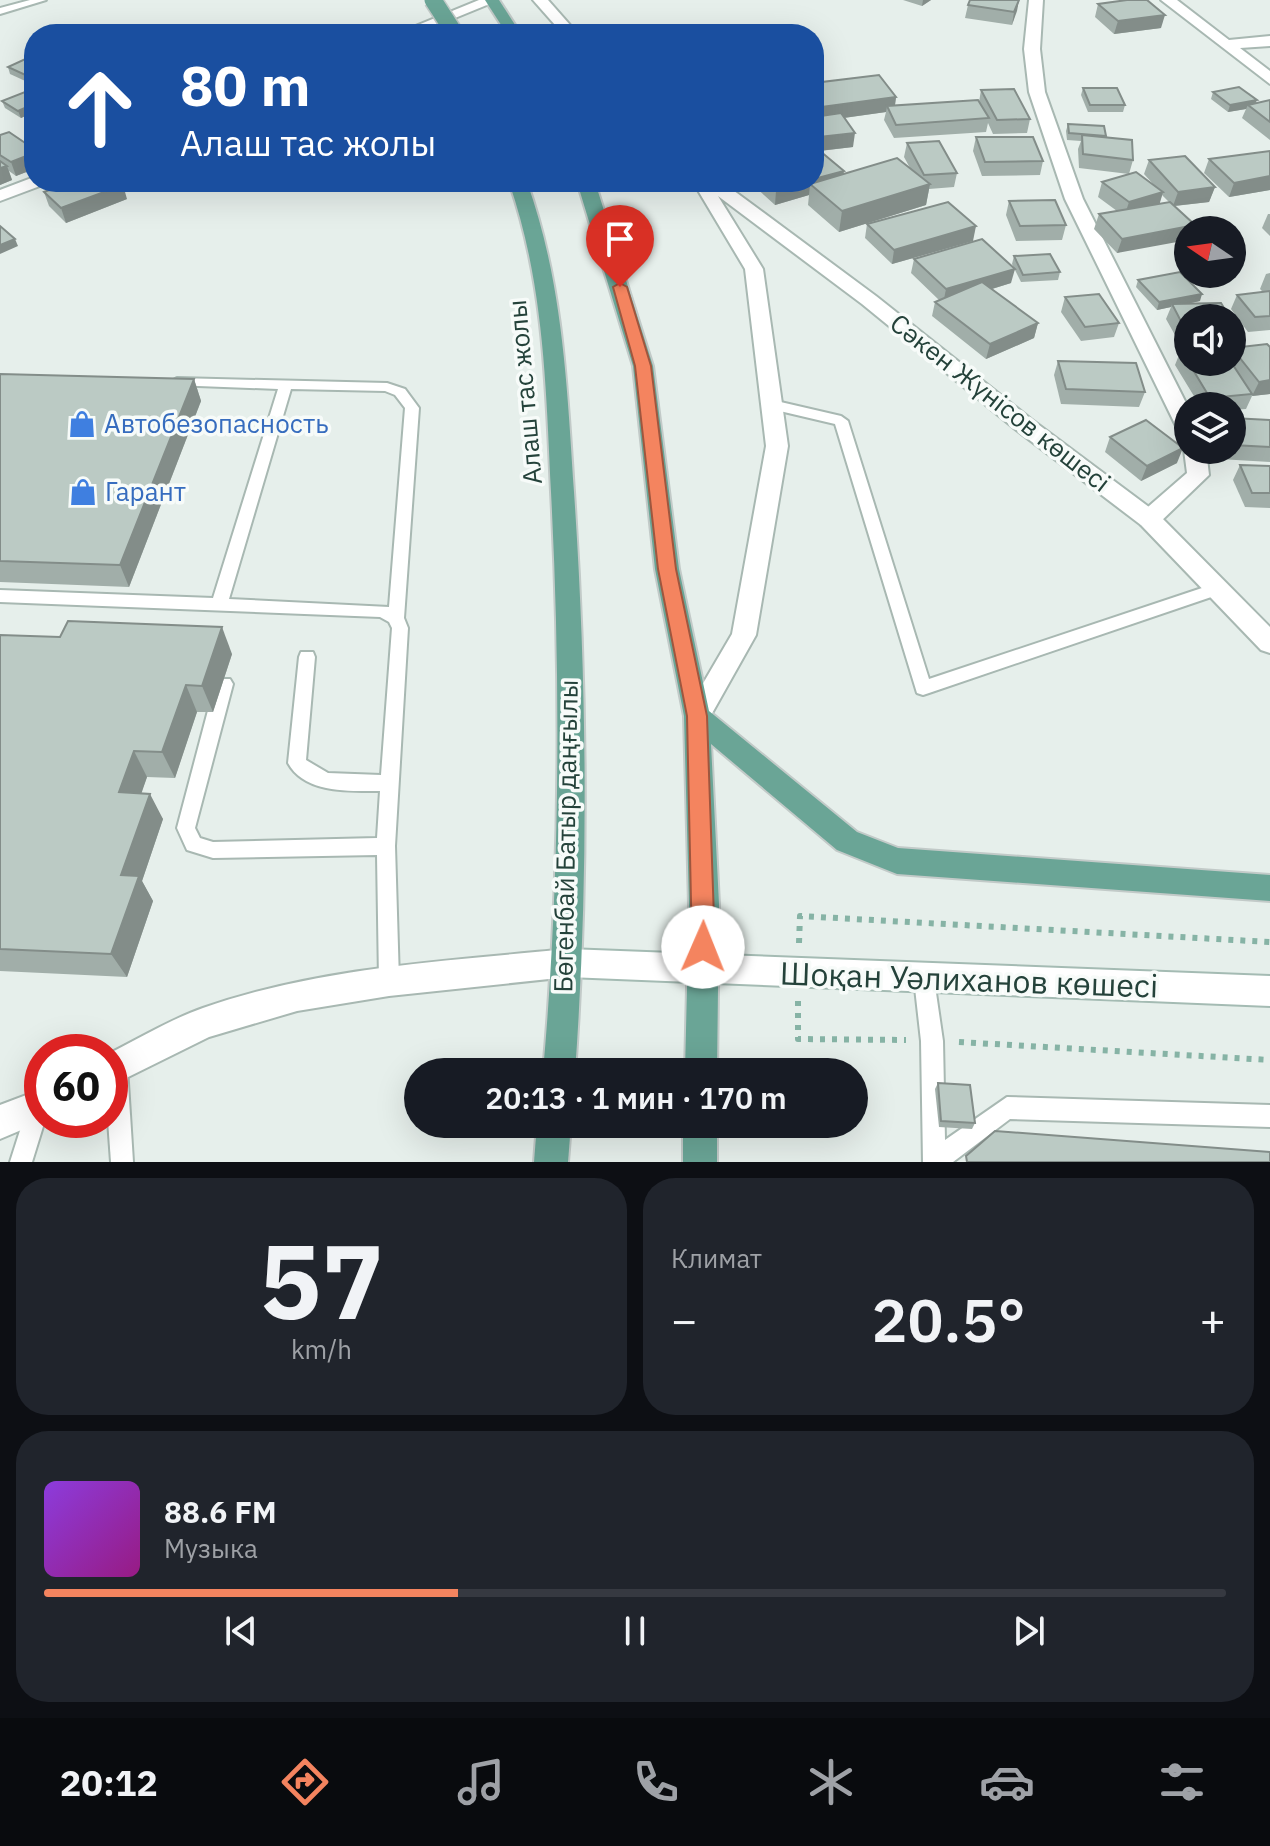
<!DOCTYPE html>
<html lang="ru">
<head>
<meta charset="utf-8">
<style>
	body { margin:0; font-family:"IBM Plex Sans",sans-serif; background:#20242c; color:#f1f3f6; height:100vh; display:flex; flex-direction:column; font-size:30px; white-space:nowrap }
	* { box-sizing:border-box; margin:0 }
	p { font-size:26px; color:#9ea1a6 }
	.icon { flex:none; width:44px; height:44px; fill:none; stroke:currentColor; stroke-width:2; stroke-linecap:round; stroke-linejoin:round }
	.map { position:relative; height:1162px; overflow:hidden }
	.panel { display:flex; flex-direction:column; gap:16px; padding:16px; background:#0d0f14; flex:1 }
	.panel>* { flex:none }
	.top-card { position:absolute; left:24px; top:24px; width:800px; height:168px; border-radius:32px; box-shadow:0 8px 32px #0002; background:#1a4fa0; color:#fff; overflow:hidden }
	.needle { width:52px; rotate:283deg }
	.tools { position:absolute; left:1174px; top:216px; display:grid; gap:16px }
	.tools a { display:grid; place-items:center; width:72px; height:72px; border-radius:50%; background:#171b24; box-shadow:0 8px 32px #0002; font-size:40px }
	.speed { position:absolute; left:24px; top:1034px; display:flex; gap:16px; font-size:40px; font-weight:700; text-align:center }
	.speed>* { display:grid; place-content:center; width:104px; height:104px; border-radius:50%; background:#171b24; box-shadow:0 8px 32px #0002; line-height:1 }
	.speed .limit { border:12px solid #d22; background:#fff; color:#111 }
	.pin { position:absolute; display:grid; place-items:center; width:68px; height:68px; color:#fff; margin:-82px -34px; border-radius:50% 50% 50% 0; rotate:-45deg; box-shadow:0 0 8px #0007 }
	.pin .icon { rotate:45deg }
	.me { position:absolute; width:88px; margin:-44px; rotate:1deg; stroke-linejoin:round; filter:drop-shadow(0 0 6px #0008) }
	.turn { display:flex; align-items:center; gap:28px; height:168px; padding:0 24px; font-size:36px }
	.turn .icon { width:104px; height:104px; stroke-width:2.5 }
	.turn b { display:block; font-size:56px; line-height:68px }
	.big { font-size:60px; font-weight:600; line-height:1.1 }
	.panel .widget { flex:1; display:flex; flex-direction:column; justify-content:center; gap:12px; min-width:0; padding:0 28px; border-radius:32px; background:#20242c }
	.panel .dial { align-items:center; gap:0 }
	.dial b { font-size:104px; line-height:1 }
	.song { display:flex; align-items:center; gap:24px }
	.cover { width:96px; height:96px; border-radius:12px; background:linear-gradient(135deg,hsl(270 70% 55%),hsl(310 70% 35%)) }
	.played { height:8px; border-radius:4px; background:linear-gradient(90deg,#f4845f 35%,#363941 35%) }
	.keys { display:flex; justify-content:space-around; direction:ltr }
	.heat { display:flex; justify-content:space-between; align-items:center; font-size:44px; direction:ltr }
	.panel .tiles { flex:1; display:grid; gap:16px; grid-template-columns:1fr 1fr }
	.widget:last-child { grid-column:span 2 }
	.trip { position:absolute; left:404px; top:1058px; width:464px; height:80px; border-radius:40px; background:#171b24; box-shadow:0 8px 32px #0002; font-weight:600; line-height:80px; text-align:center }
	.menu { display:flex; height:128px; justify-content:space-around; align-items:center; background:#090b0e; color:#9ea1a6 }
	.menu .icon { width:56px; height:56px }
	.menu .current { color:#f4845f }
	.menu b { font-size:36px; color:#f1f3f6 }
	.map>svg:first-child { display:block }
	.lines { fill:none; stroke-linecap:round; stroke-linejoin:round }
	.service-casing { stroke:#a8b8b2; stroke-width:4 }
	.minor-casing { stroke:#a8b8b2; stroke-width:4 }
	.tertiary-casing { stroke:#a8b8b2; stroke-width:4 }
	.secondary-casing { stroke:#a4bbb3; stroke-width:4 }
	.primary-casing { stroke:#c2cac8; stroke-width:4 }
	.path { stroke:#86b3a5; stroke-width:6; stroke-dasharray:5 7; stroke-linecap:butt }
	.service { fill:#fff; fill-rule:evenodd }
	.minor { fill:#fff; fill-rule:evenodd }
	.tertiary { fill:#fff; fill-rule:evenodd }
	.secondary { fill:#fff; fill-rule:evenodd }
	.primary { fill:#6aa596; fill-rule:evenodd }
	.primary-bridge-casing { stroke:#c2cac8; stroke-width:20; stroke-linecap:butt }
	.primary-bridge { stroke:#6aa596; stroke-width:17 }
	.wall { fill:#a1aea9; fill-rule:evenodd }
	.shaded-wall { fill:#838d89 }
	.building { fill:#bbcac4; stroke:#838d89; stroke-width:2 }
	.route { fill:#f4845f; stroke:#9f563e; stroke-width:2 }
	.labels { text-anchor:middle; stroke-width:7; stroke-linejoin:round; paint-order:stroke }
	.street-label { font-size:26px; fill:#24423a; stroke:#f7fbf9 }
	.shop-label { font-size:26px; fill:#366cbe; stroke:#f7fbf9; text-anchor:start }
	.near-street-label { font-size:32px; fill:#24423a; stroke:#f7fbf9 }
</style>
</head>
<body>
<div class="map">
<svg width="1270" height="1162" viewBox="0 0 1270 1162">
	<rect width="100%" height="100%" fill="#e6efeb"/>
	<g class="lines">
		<g class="service-casing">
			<g id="service">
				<path d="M30,0h16l-46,14v-6z"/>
				<path d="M177,378l210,5 18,6 14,19 -15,210 4,10 -13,218 4,135 -3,7 -7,3 -7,-3 -3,-7 -2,-126 -164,3 -26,-8 -10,-22 38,-144 3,-5h12l3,5 -38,144 5,10 13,4 164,-4 3,-47c-30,0 -75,3 -92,-28l11,-106 2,-5h12l2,5 -9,103 22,13 53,2 11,-147 -3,-6 -9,-5 -380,-15v-12l213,8 65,-209 -106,-4 -2,-3zM291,389l94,2 10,4 10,13 -16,199 -160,-8z"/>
				<path d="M772,400l69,16 7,5 81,258 288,-96 8,6 -2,4 -294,100 -6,2 -6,-2 -82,-269 -68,-16 -2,-3z"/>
				<path d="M924,969l7,3 3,7 9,62 2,99 62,-43 263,8v22l-260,-8 -57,43h-30l-2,-121 -7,-62 3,-7z"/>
				<path d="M116,1056l8,3 3,8 6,95h-22l-3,-42 2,-61z"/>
				<path d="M38,1096l4,2v22h3l-13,42h-22l20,-63z"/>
			</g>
		</g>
		<g class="minor-casing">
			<g id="minor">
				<path d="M479,0h20l-83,34h-20z"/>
				<path d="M1029,0h14l-3,49 5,43 38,107 105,208v28l-8,-2 -3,-5 -112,-229 -36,-107 -5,-43z"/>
				<path d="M1161,0h16l52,40 41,-4v10l-30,2 30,23v13z"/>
				<path d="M34,177v5h9l-3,4 -40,15v-11z"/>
				<path d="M1187,445l1,5h18l3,25 -52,50h-16l-3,-6 3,-6 46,-40 -3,-23z"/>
			</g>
		</g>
		<g class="tertiary-casing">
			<g id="tertiary">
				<path d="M533,0h15l30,34h-15z"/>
				<path d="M693,182h29l154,114 155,123 126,94 113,114v26l-9,-3 -120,-125 -126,-96 -153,-125 -144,-108 45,73 25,177 -32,189 -50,89 -9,3 -9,-3 -4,-8 48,-82 34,-188 -21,-177z"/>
				<path d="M568,949l11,4 4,10 -4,10 -11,4 -179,19 -92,15 -88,26 -99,49v-33c30,-15 61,-34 93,-45 117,-41 243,-47 365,-59z"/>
				<path d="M42,1089v31h3l-45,19v-34z"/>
			</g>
		</g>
		<g class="secondary-casing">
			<path id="secondary" d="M568,949l702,27v30l-702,-29 -11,-4 -4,-10 4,-10z"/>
		</g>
		<g class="primary-casing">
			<g id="primary">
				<path d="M485,0h14l22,34h-14z"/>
				<path d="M509,182h18c36,101 40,204 47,310 13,190 15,390 1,580h-32c17,-189 18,-390 8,-580 -5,-105 -7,-209 -42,-310z"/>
				<path d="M577,182h18l58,184 26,203 30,142 148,121 41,16 372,27v26l-373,-27 -60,-24 -126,-106 8,160 -2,168h-32l4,-168 -5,-188 -29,-147 -22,-203z"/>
				<path d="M537,1124h34l-3,38h-34z"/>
				<rect x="683" y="1124" width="34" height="38"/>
			</g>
		</g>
		<g class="path">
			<path d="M799,943l1,-27 470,26"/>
			<path d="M798,1001v38l108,1"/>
			<path d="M959,1042l311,18"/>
		</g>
		<use href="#service" class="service"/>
		<use href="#minor" class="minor"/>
		<use href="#tertiary" class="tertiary"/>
		<use href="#secondary" class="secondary"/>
		<use href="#primary" class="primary"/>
		<g class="primary-bridge-casing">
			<path id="primary-bridge" d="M433,0l22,34"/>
		</g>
		<use href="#primary-bridge" class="primary-bridge"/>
	</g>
	<g class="wall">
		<path d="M903,0h28l-9,6z"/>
		<path d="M1019,0l-7,25 -47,-7 3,-13z"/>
		<path d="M1098,4l63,24 -47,6 -19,-17z"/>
		<path d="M34,55v30l-24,-11 -2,-7z"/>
		<path d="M814,83l82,14 -1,9 84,-4 2,-12 49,29 -3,14 -34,1 -5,-11 -2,9 -92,6 -10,-18 2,-8 -42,6 9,29 -33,4 23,23 67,-6 -6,-11 3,-14 50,30 -3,14 -25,2 -3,16 -87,27 -31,-27 1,-10 -34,10 -23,-21v-2h62l4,-31 -4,-5z"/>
		<path d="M1083,88l42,17 -2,7h-35l-7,-17z"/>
		<path d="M34,92v20l-13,6 -16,-10 -3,-7z"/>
		<path d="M1213,92l43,11 14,-3v40l-28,-22 4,-9 -18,3 -17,-13z"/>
		<path d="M1068,124l38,12 -1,2 28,22 -4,14 -50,-6 -1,-19 3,-8 -14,-1 -1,-9z"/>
		<path d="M0,135l34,14v20l-18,7 -7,-5 3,9 -12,5z"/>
		<path d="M976,137l67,24 -3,14 -58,1 -9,-25z"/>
		<path d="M1270,151v39l-41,7 -25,-24 5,-14z"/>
		<path d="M1149,160l66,27 -6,15 -34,4 20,19 -2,5h-5l-71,23 -23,-24 5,-15 18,-3 -19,-14 4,-15 52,3 -10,-11zM1162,195l7,7 -10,2z"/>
		<path d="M44,192l83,7 -61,24 -17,-17z"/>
		<path d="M1009,201l57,24 -4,15 -46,1 -10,-26z"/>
		<path d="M1268,214h2v22l-8,-8z"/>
		<path d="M867,224l106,17 -81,23 -27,-26z"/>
		<path d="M1014,256l46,16 -2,8 -37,2 -9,-18z"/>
		<path d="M914,259l97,24 -19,6 46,34 -4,15 -48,21 -54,-43 3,-14 4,-2 -28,-27z"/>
		<path d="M1270,273v57l-22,2 -17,-23 6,-14 26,-3 -3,-3 6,-15z"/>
		<path d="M1138,280l62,21 -14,3 2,14v26h-8l-14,-25 5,-12 -14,3 -21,-23z"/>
		<path d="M1065,297l54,26 -5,14 -33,4 -20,-29z"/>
		<path d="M1232,348l38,46 -18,2 -6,13 -14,1v-4h-32l-25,-41 6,-15 51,12z"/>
		<path d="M1058,361l87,31 -6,15 -78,-3 -7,-29z"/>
		<path d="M0,374l194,5 7,22 -72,186 -129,-5z"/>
		<path d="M1232,418l38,2v42l-51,-3 -3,-9h16z"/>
		<path d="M1110,437l67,26 -36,18 -36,-29z"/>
		<path d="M1240,465l30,1v42l-25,-1 -12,-27z"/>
		<path d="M0,635l232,19 -19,58h-16l-22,66 -28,-1 -6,16 22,26 -21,62 11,20 -26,76 -127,-6z"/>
		<path d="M938,1083l37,40 -3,6 -33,-2 -4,-38z"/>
	</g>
	<g class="shaded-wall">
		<path d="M923,0h8l-9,6z"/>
		<path d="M1019,0l-2,11 -5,14 2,-13z"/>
		<path d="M1165,15l-4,13 -47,6 4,-13z"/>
		<path d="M896,97l-2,14 -7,-5 -1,6 -72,10v-14z"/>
		<path d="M1257,100l-3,7 -6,-2 -2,4 -18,3 2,-7z"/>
		<path d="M34,104v8l-13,6 -3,-7z"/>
		<path d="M855,133l-2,14 -35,4 1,-14z"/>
		<path d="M34,153v16l-18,7 -5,-14z"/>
		<path d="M7,166l5,14 -12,5v-17z"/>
		<path d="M844,171l-2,14 -32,-1 -1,11 -34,10 1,-14 30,-9h8v-3z"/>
		<path d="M1270,176v14l-41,7 5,-14z"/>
		<path d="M930,184l-4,21 -87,27 3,-21z"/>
		<path d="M123,185l4,14 -61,24 -5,-15z"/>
		<path d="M1215,187l-6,15 -36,4 5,-14z"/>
		<path d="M1163,192l-4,14 -35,11 5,-15z"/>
		<path d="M1195,225l-2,5h-5v10l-71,13 5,-14z"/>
		<path d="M976,226l-3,15 -81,23 2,-14z"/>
		<path d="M15,239l3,7 -18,8v-9z"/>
		<path d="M1015,269l-4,14 -68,21 3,-15z"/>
		<path d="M1202,294l-2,7 -27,6 -1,-3 -1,3 -14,3 2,-8z"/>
		<path d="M1038,323l-4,15 -48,21 4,-15z"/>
		<path d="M194,379l7,22 -72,186 -9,-22z"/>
		<path d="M1270,380v14l-18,2 7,-14z"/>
		<path d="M1183,448l-6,15 -36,18 6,-15z"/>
		<path d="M222,627l10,27 -19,58 -11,-26z"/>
		<path d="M186,685l11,27 -22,66 -13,-26z"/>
		<path d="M134,751l13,26 -14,41 -14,-26z"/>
		<path d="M150,794l13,25 -21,62 11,20 -26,76 -16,-23 10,-79z"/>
	</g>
	<g class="building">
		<path d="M970,0h49l-5,12 -46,-7z"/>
		<path d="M1127,0h20l18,15 -47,6 -20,-17z"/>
		<path d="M34,55v24l-26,-12z"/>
		<path d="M879,75l17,22 -82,11v-25z"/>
		<path d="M1239,87l18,13 -27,5 -17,-13z"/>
		<path d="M1083,88h34l8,17h-35z"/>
		<path d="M1014,89l16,30 -33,1 -16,-30z"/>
		<path d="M30,90l4,2v12l-16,7 -16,-10z"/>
		<path d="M978,100l11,18 -93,7 -9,-19z"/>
		<path d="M1270,100v22l-22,-17z"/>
		<path d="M841,113l14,20 -36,4 -5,-8v-12z"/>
		<path d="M1068,124l36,2 2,10 -37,-3z"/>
		<path d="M9,132l25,17v4l-23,9 -11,-7v-20z"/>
		<path d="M1082,135l50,5 1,20 -50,-6z"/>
		<path d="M976,137h57l10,24 -58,1z"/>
		<path d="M939,141l18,32 -33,2 -17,-32z"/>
		<path d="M820,151l24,20 -30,8v-27z"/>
		<path d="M1270,151v25l-36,7 -25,-24z"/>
		<path d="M1185,156l30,31 -37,5 -29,-32z"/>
		<path d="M897,158l33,26 -88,27 -32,-27z"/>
		<path d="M0,161l7,5 -7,2z"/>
		<path d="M1136,172l27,20 -34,10 -27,-20z"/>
		<path d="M71,182h49l3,3 -62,23 -17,-16z"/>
		<path d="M766,182h40l-30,9z"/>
		<path d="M1055,200l11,25 -46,1 -11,-25z"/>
		<path d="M948,202l28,24 -82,24 -27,-26z"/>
		<path d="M1170,202l25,23 -73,14 -23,-25z"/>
		<path d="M0,226l15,13 -15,6z"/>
		<path d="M982,239l33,30 -69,20 -32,-30z"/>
		<path d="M1050,254l10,18 -37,3 -9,-19z"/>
		<path d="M1180,272l22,22 -43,8 -21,-22z"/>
		<path d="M982,282l56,41 -48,21 -55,-42z"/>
		<path d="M1270,291v25l-15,1 -18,-22z"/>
		<path d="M1099,294l20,29 -34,4 -20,-30z"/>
		<path d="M1221,303l9,15h-42v11h-3l-13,-25z"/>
		<path d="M1267,344l3,3v33l-11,2 -27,-34z"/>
		<path d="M1181,350h7v12h43l21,32 -42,4z"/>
		<path d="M1058,361l78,2 9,29 -79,-3z"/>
		<path d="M0,374l194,5 -74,186 -120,-4z"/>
		<path d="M1232,418l38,2v27l-38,-2z"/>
		<path d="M1146,420l37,28 -36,18 -37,-29z"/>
		<path d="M1240,465l30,1v27h-18z"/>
		<path d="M68,621l154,6 -20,59 -16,-1 -24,67 -28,-1 -15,41 31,2 -29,81 18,1 -28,78 -111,-5v-314l60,2z"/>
		<path d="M938,1083l32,2 5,38 -34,-2z"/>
		<path d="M995,1131l275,21v10h-303l-1,-6z"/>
	</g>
	<path class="route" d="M620,283l7,4 24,79 25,203 31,147 8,231 -4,8 -8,3 -8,-3 -3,-8 -5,-231 -29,-147 -23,-203 -22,-79z"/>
	<defs>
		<g id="shop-bare" transform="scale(2.16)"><path d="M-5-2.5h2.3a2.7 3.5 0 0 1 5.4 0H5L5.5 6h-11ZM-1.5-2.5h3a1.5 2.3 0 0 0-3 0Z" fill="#3f7fe0" stroke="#f7fbf9" stroke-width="2.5" paint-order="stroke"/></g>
	</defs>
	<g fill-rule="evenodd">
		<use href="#shop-bare" x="82" y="424"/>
		<use href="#shop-bare" x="83" y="492"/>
	</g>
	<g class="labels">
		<g class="street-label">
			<text transform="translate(525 392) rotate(-95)" y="9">Алаш тас жолы</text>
			<text transform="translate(1000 403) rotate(38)" y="9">Сәкен Жүнісов көшесі</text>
			<text transform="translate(566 836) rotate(-89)" y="9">Бөгенбай Батыр даңғылы</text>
		</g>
		<g class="shop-label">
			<text x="104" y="433">Автобезопасность</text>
			<text x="105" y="501">Гарант</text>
		</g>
		<g class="near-street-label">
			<text transform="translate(969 980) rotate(2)" y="11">Шоқан Уәлиханов көшесі</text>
		</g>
	</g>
</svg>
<div class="tools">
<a><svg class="needle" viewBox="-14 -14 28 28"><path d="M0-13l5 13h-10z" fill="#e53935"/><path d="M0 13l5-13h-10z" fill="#9ea1a6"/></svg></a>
<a><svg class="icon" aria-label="sound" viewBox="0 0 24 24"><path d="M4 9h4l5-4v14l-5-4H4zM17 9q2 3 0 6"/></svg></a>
<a><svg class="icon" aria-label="layers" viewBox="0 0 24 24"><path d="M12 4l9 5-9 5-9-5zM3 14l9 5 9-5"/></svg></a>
</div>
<div class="speed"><div class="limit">60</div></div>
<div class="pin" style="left:620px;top:287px;background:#d93025"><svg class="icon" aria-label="arrive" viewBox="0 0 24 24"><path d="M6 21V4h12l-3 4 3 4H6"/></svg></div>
<svg class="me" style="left:703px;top:947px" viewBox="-20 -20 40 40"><circle r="19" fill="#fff"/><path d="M0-13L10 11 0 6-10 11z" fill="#f4845f"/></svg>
<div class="trip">20:13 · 1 мин · 170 m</div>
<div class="top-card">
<div class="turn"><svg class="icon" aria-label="ahead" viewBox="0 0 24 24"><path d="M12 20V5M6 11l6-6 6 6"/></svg><div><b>80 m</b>Алаш тас жолы</div></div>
</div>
</div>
<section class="panel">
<div class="tiles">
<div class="widget dial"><b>57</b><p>km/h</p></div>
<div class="widget"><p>Климат</p>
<div class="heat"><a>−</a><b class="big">20.5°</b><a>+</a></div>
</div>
<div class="widget">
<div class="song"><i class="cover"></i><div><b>88.6 FM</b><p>Музыка</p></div></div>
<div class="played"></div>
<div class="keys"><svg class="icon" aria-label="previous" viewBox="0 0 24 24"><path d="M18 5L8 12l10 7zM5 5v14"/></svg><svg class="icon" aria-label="pause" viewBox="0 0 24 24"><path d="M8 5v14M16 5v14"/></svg><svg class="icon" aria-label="next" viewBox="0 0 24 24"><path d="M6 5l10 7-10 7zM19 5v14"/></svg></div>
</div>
</div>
</section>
<nav class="menu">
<b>20:12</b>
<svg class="icon current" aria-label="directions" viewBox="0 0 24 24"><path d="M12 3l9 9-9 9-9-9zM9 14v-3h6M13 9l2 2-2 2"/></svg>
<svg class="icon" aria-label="music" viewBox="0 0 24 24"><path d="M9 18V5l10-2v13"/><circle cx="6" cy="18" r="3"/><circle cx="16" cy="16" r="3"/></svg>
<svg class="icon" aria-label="phone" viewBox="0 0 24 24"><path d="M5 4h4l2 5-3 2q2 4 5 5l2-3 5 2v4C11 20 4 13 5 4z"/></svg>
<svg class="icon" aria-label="climate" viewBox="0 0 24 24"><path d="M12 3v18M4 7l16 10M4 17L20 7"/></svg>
<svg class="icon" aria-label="car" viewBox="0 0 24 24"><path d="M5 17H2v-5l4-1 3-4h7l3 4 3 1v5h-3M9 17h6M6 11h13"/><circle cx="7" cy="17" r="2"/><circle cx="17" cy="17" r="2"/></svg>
<svg class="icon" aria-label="filters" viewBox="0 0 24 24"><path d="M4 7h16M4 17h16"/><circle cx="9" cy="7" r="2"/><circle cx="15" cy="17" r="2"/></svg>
</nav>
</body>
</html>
